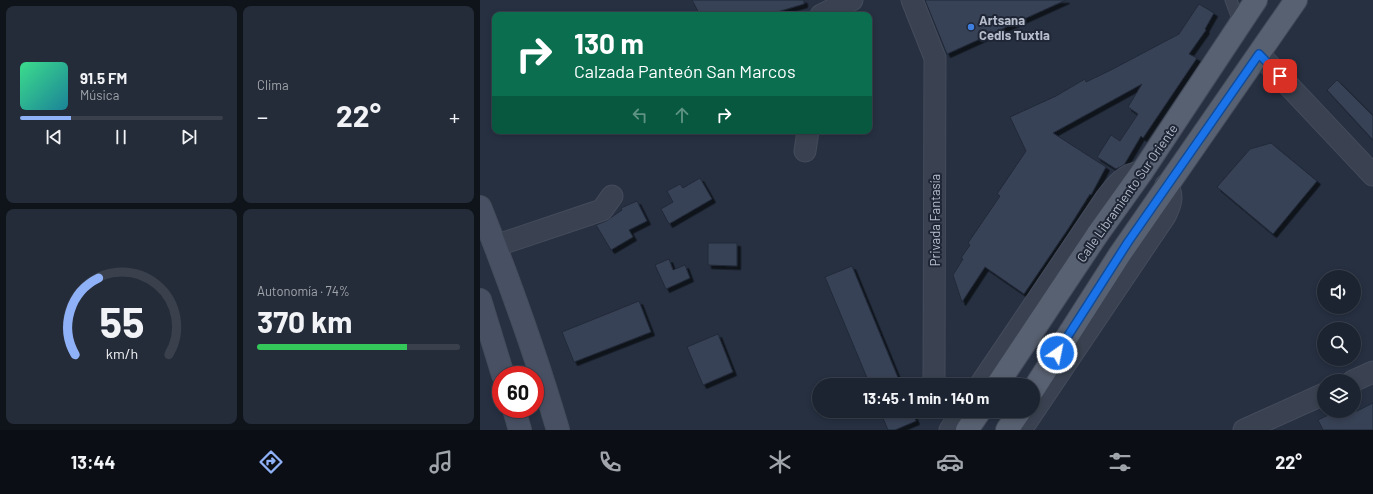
<!DOCTYPE html>
<html lang="es">
<head>
<meta charset="utf-8">
<style>
	body { margin:0; font-family:Barlow,sans-serif; background:#252c39; color:#f1f3f6; height:100vh; display:flex; flex-direction:column; font-size:15px; white-space:nowrap }
	* { box-sizing:border-box; margin:0 }
	p { font-size:13px; color:#a0a4ab }
	.icon { flex:none; width:22px; height:22px; fill:none; stroke:currentColor; stroke-width:2; stroke-linecap:round; stroke-linejoin:round }
	.map { position:relative; flex:1; overflow:hidden }
	.side { display:flex; flex-direction:column; gap:6px; padding:6px; background:#0f141b; width:480px }
	.side>* { flex:none }
	.hud { position:absolute; left:12px; top:12px; width:380px; height:122px; border-radius:8px; box-shadow:0 2px 6px #0003,0 0 0 1px #3a414d; background:#0b6e4f; color:#fff; overflow:hidden }
	.buttons { position:absolute; left:837px; top:270px; display:grid; gap:8px }
	.buttons a { display:grid; place-items:center; width:44px; height:44px; border-radius:50%; background:#1c2431; box-shadow:0 2px 6px #0003,0 0 0 1px #3a414d; font-size:20px }
	.speed { position:absolute; left:12px; top:366px; display:flex; gap:8px; font-size:20px; font-weight:700; text-align:center }
	.speed>* { display:grid; place-content:center; width:52px; height:52px; border-radius:50%; background:#1c2431; box-shadow:0 2px 6px #0003,0 0 0 1px #3a414d; line-height:1 }
	.speed .limit { border:6px solid #d22; background:#fff; color:#111 }
	.pin { position:absolute; display:grid; place-items:center; width:34px; height:34px; color:#fff; margin:-17px; border-radius:8px; box-shadow:0 2px 6px #0006 }
	.me { position:absolute; width:44px; margin:-22px; rotate:33deg; stroke-linejoin:round; filter:drop-shadow(0 0 3px #0008) }
	.turn { display:flex; align-items:center; gap:14px; height:84px; padding:0 16px; font-size:18px }
	.turn .icon { width:52px; height:52px; stroke-width:2.5 }
	.turn b { display:block; font-size:28px; line-height:34px }
	.lanes { display:flex; align-items:center; height:38px; padding:0 16px; background:#0003; justify-content:center; gap:20px; direction:ltr }
	.lanes .off { opacity:.35 }
	.big { font-size:30px; font-weight:700; line-height:1.1 }
	.side .tile { flex:1; display:flex; flex-direction:column; justify-content:center; gap:6px; min-width:0; padding:0 14px; border-radius:8px; background:#252c39 }
	.side .dial { align-items:center; gap:0 }
	.dial svg { height:104px; overflow:visible; fill:none; stroke:#3a414d; stroke-width:7; stroke-linecap:round; text-anchor:middle }
	.dial text { fill:#f1f3f6; stroke:none }
	.song { display:flex; align-items:center; gap:12px }
	.cover { width:48px; height:48px; border-radius:6px; background:linear-gradient(135deg,hsl(150 70% 55%),hsl(190 70% 35%)) }
	.played { height:4px; border-radius:2px; background:linear-gradient(90deg,#8fb1f8 25%,#3a414d 25%) }
	.keys { display:flex; justify-content:space-around; direction:ltr }
	.heat { display:flex; justify-content:space-between; align-items:center; font-size:22px; direction:ltr }
	.charge { height:6px; border-radius:3px; background:linear-gradient(90deg,#34c759 74%,#3a414d 0) }
	.side .tiles { flex:1; display:grid; gap:6px; grid-template-columns:repeat(2,1fr) }
	.trip { position:absolute; left:332px; top:378px; width:228px; height:40px; border-radius:20px; background:#1c2431; box-shadow:0 2px 6px #0003,0 0 0 1px #3a414d; font-weight:700; line-height:40px; text-align:center }
	.tabs { display:flex; height:64px; justify-content:space-around; align-items:center; background:#0b0e14; color:#a0a4ab }
	.tabs .icon { width:28px; height:28px }
	.tabs .current { color:#8fb1f8 }
	.tabs b { font-size:18px; color:#f1f3f6 }
	main { display:flex; flex:1; min-height:0 }
	.map>svg:first-child { display:block }
	.building { fill:#384357; stroke:#212938; filter:url(#shadow) }
	.lines { fill:none; stroke-linecap:round; stroke-linejoin:round }
	.service-casing { stroke:#444b5a; stroke-width:13 }
	.minor-casing { stroke:#444b5a; stroke-width:23 }
	.secondary-casing { stroke:#444b5a; stroke-width:24 }
	.primary-casing { stroke:#444b5a; stroke-width:24 }
	.service { stroke:#3a4251; stroke-width:11 }
	.minor { stroke:#3a4251; stroke-width:21 }
	.secondary { stroke:#485164; stroke-width:22 }
	.primary { stroke:#586171; stroke-width:22 }
	.route-casing { stroke:#114b97; stroke-width:10 }
	.route { stroke:#1a73e8; stroke-width:7 }
	.shop-dot { fill:#3f7fe0; stroke:#1f2736; stroke-width:1.5 }
	.labels { text-anchor:middle; stroke-width:4; stroke-linejoin:round; paint-order:stroke }
	.poi-label { font-size:13px; font-weight:bold; fill:#b7bdcb; stroke:#1f2736; text-anchor:start }
	.street-label { font-size:13px; fill:#b7bdcb; stroke:#1f2736 }
</style>
</head>
<body>
<main>
<section class="side">
<div class="tiles">
<div class="tile">
<div class="song"><i class="cover"></i><div><b>91.5 FM</b><p>Música</p></div></div>
<div class="played"></div>
<div class="keys"><svg class="icon" aria-label="previous" viewBox="0 0 24 24"><path d="M18 5L8 12l10 7zM5 5v14"/></svg><svg class="icon" aria-label="pause" viewBox="0 0 24 24"><path d="M8 5v14M16 5v14"/></svg><svg class="icon" aria-label="next" viewBox="0 0 24 24"><path d="M6 5l10 7-10 7zM19 5v14"/></svg></div>
</div>
<div class="tile"><p>Clima</p>
<div class="heat"><a>−</a><b class="big">22°</b><a>+</a></div>
</div>
<div class="tile dial"><svg viewBox="0 0 100 80">
<path d="M14 69A42 42 0 1 1 86 69"/>
<path d="M14 69A42 42 0 0 1 32 10" stroke="#8fb1f8"/>
<text x="50" y="56" font-size="32" font-weight="700">55</text>
<text x="50" y="72" font-size="11">km/h</text>
</svg></div>
<div class="tile"><p>Autonomía · 74%</p><b class="big">370 km</b><div class="charge"></div></div>
</div>
</section>
<div class="map">
<svg width="893" height="430" viewBox="0 0 893 430">
	<defs>
		<filter id="shadow"><feDropShadow dx="3.5" dy="3.5" stdDeviation="0" flood-color="#0009"/></filter>
	</defs>
	<rect width="100%" height="100%" fill="#263041"/>
	<g class="building">
		<path d="M212,0h112v4l-37,11h-67z"/>
		<path d="M445,0h141l-119,54z"/>
		<path d="M719,4l15,9 -9,16 1,1 -17,24 8,4 -54,80 -2,-2 -17,29 -8,4 -19,-12 14,-22 9,6 18,-27 -10,-7 14,-23 -89,49 53,34 -15,28 -1,-1 -22,35 -44,65 -39,-27 -23,35 -9,-27 10,-16 -2,-1 9,-13 -2,-2 32,-47 -3,-2 29,-43 -16,-34 46,-21 29,-17 1,3 25,-12 68,-36z"/>
		<path d="M857,80l36,36v24l-46,-50z"/>
		<path d="M791,143l46,38 -44,53 -56,-47 33,-38z"/>
		<path d="M220,178l12,21 -43,25 -8,-15 12,-7 -6,-11 13,-7 3,4z"/>
		<path d="M157,201l10,20 -18,9 4,7 -22,13 -15,-25 10,-4 16,-11 -1,-2z"/>
		<path d="M228,243h29v23l-29,-1z"/>
		<path d="M189,259l4,11 12,-5 5,13 -24,11 -11,-24z"/>
		<path d="M372,266l49,119h-31l-45,-108z"/>
		<path d="M159,301l12,31 -77,30 -12,-30z"/>
		<path d="M238,334l15,38 -30,13 -16,-38z"/>
		<path d="M893,403v27h-50l-5,-10 19,-9h20z"/>
		<path d="M400,411h32l4,10 -21,9h-7z"/>
	</g>
	<g class="lines">
		<g class="service-casing">
			<path id="service" d="M751,0l9,24"/>
		</g>
		<g class="minor-casing">
			<g id="minor">
				<path d="M432,0l23,58 -1,324"/>
				<path d="M341,15l31,-15"/>
				<path d="M779,54l114,121"/>
				<path d="M325,151l3,-20"/>
				<path d="M15,246l107,-36 10,-14"/>
				<path d="M873,381l20,-9"/>
				<path d="M500,385l126,-187c10,-13 19,-25 36,-26"/>
				<path d="M470,430l13,-19"/>
				<path d="M541,430l144,-214c5,-10 10,-21 1,-31"/>
				<path d="M764,430l80,-36"/>
			</g>
		</g>
		<g class="secondary-casing">
			<g id="secondary">
				<path d="M0,207c29,73 56,148 78,223"/>
				<path d="M0,300l23,75"/>
				<path d="M34,409l6,21"/>
			</g>
		</g>
		<g class="primary-casing">
			<g id="primary">
				<path d="M517,385l100,-150 45,-63 114,-172"/>
				<path d="M553,390l87,-136 176,-254"/>
				<path d="M487,430l13,-19"/>
				<path d="M527,430l13,-19"/>
			</g>
		</g>
		<use href="#service" class="service"/>
		<use href="#minor" class="minor"/>
		<use href="#secondary" class="secondary"/>
		<use href="#primary" class="primary"/>
	</g>
	<g class="lines">
		<g class="route-casing">
			<path id="route" d="M577,353l71,-111 131,-188 21,22"/>
		</g>
		<use href="#route" class="route"/>
	</g>
	<circle class="shop-dot" cx="491" cy="27" r="4"/>
	<g class="labels">
		<g class="poi-label">
			<text x="499" y="25">Artsana<tspan x="499" dy="15">Cedis Tuxtla</tspan></text>
		</g>
		<g class="street-label">
			<text transform="translate(647 193) rotate(-55)" y="5">Calle Libramiento Sur Oriente</text>
			<text transform="translate(455 220) rotate(-90)" y="5">Privada Fantasía</text>
		</g>
	</g>
</svg>
<div class="buttons">
<a><svg class="icon" aria-label="sound" viewBox="0 0 24 24"><path d="M4 9h4l5-4v14l-5-4H4zM17 9q2 3 0 6"/></svg></a>
<a><svg class="icon" aria-label="search" viewBox="0 0 24 24"><circle cx="10" cy="10" r="6"/><path d="M15 15l6 6"/></svg></a>
<a><svg class="icon" aria-label="layers" viewBox="0 0 24 24"><path d="M12 4l9 5-9 5-9-5zM3 14l9 5 9-5"/></svg></a>
</div>
<div class="speed"><div class="limit">60</div></div>
<div class="pin" style="left:800px;top:76px;background:#d93025"><svg class="icon" aria-label="arrive" viewBox="0 0 24 24"><path d="M6 21V4h12l-3 4 3 4H6"/></svg></div>
<svg class="me" style="left:577px;top:353px" viewBox="-20 -20 40 40"><circle r="17" fill="#1a73e8" stroke="#fff" stroke-width="3"/><path d="M0-11L8 9 0 5-8 9z" fill="#fff"/></svg>
<div class="trip">13:45 · 1 min · 140 m</div>
<div class="hud">
<div class="turn"><svg class="icon" aria-label="right" viewBox="0 0 24 24"><path d="M7 20v-9h11M14 6l5 5-5 5"/></svg><div><b>130 m</b>Calzada Panteón San Marcos</div></div>
<div class="lanes"><svg class="icon off" aria-label="left" viewBox="0 0 24 24"><path d="M17 20v-9H6M10 6l-5 5 5 5"/></svg><svg class="icon off" aria-label="ahead" viewBox="0 0 24 24"><path d="M12 20V5M6 11l6-6 6 6"/></svg><svg class="icon" aria-label="right" viewBox="0 0 24 24"><path d="M7 20v-9h11M14 6l5 5-5 5"/></svg></div>
</div>
</div>
</main>
<nav class="tabs">
<b>13:44</b>
<svg class="icon current" aria-label="directions" viewBox="0 0 24 24"><path d="M12 3l9 9-9 9-9-9zM9 14v-3h6M13 9l2 2-2 2"/></svg>
<svg class="icon" aria-label="music" viewBox="0 0 24 24"><path d="M9 18V5l10-2v13"/><circle cx="6" cy="18" r="3"/><circle cx="16" cy="16" r="3"/></svg>
<svg class="icon" aria-label="phone" viewBox="0 0 24 24"><path d="M5 4h4l2 5-3 2q2 4 5 5l2-3 5 2v4C11 20 4 13 5 4z"/></svg>
<svg class="icon" aria-label="climate" viewBox="0 0 24 24"><path d="M12 3v18M4 7l16 10M4 17L20 7"/></svg>
<svg class="icon" aria-label="car" viewBox="0 0 24 24"><path d="M5 17H2v-5l4-1 3-4h7l3 4 3 1v5h-3M9 17h6M6 11h13"/><circle cx="7" cy="17" r="2"/><circle cx="17" cy="17" r="2"/></svg>
<svg class="icon" aria-label="filters" viewBox="0 0 24 24"><path d="M4 7h16M4 17h16"/><circle cx="9" cy="7" r="2"/><circle cx="15" cy="17" r="2"/></svg>
<b>22°</b>
</nav>
</body>
</html>
